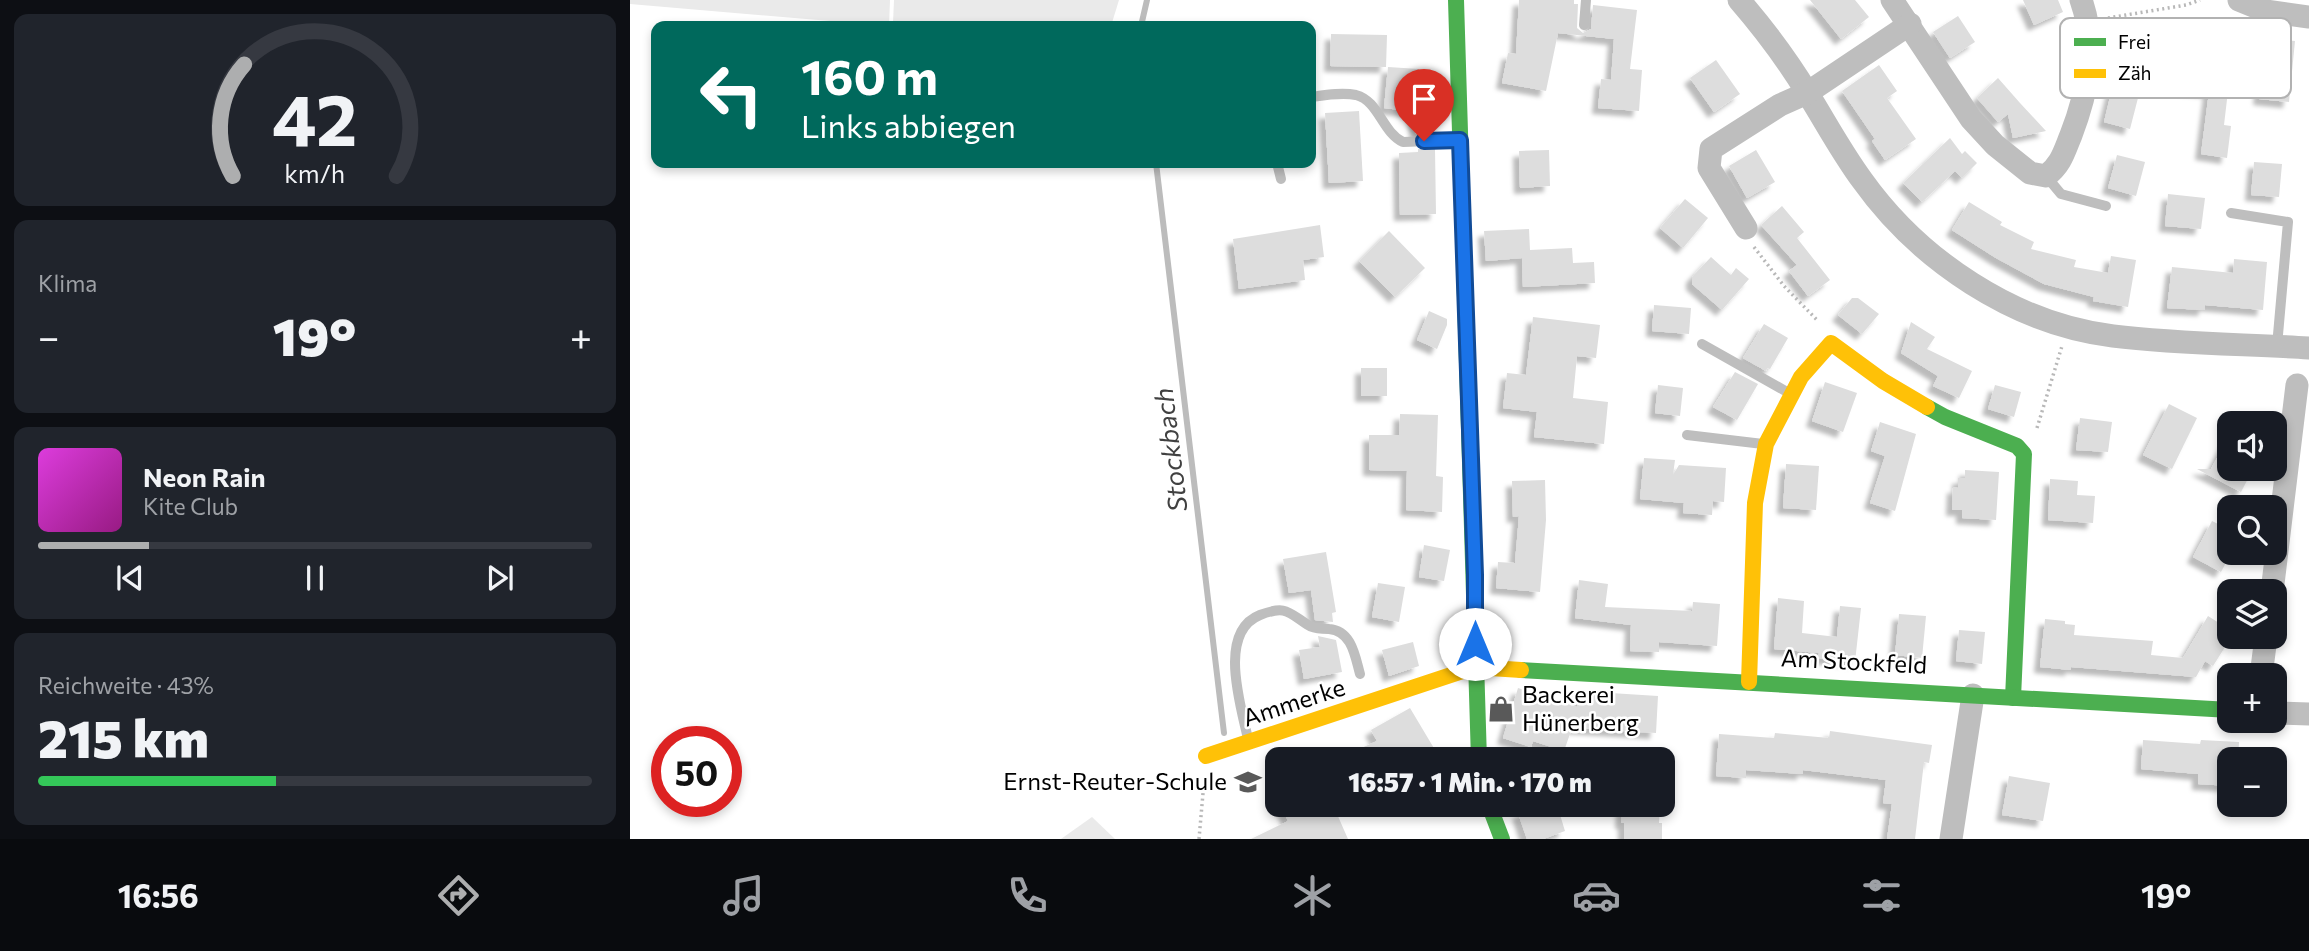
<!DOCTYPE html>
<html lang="de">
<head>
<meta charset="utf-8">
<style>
	body { margin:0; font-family:Commissioner,sans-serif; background:#20242c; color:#f1f3f6; height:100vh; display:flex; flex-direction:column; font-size:26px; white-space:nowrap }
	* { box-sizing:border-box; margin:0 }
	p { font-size:23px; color:#9ea1a6 }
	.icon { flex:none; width:38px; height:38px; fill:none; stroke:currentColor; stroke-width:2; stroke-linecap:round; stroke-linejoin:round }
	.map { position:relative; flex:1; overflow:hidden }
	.sheet { display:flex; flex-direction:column; gap:14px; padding:14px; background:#0d0f14; width:630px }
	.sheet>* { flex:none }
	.guide { position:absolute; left:21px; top:21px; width:665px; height:147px; border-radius:14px; box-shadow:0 4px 10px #0003; background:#00695c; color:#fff; overflow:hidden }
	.controls { position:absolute; left:1587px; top:411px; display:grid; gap:14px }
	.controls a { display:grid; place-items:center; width:70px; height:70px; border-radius:14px; background:#171b24; box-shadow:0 4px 10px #0003; font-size:35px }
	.speed { position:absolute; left:21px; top:726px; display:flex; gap:14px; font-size:35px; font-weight:700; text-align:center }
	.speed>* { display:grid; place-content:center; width:91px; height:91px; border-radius:50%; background:#171b24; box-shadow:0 4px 10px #0003; line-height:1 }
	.speed .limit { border:10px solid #d22; background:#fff; color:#111 }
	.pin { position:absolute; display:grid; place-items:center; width:60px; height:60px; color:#fff; margin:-72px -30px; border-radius:50% 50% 50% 0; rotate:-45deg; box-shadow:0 0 7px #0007 }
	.pin .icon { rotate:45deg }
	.me { position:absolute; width:77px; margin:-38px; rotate:0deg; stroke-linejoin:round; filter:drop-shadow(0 0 5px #0008) }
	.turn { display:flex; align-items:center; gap:24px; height:147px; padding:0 35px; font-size:32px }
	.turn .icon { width:91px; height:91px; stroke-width:2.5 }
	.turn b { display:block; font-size:49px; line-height:60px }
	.big { font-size:52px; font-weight:800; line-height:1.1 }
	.sheet .card { flex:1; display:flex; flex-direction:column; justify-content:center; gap:10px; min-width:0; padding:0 24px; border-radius:14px; background:#20242c }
	.sheet .dial { align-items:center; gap:0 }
	.dial svg { height:182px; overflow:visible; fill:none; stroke:#363941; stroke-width:7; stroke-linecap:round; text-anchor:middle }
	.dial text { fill:#f1f3f6; stroke:none }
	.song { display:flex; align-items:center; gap:21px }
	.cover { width:84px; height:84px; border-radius:10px; background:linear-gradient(135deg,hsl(300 70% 55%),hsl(310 70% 35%)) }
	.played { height:7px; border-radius:4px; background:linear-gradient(90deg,#adaeaf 20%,#363941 20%) }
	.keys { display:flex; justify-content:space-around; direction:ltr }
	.heat { display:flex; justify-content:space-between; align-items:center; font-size:38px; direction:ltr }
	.charge { height:10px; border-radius:5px; background:linear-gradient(90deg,#34c759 43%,#363941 0) }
	.trip { position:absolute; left:635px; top:747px; width:410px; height:70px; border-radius:14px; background:#171b24; box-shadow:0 4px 10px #0003; font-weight:800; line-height:70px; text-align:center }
	.tabs { display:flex; height:112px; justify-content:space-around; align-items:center; background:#090b0e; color:#9ea1a6 }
	.tabs .icon { width:49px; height:49px }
	.tabs .on { color:#adaeaf }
	.tabs b { font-size:32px; color:#f1f3f6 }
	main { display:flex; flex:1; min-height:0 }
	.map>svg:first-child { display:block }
	.green { fill:#eaeaea }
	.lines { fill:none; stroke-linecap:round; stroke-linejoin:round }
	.stream { stroke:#bcbcbc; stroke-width:6 }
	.building { fill:#ddd; filter:url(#shadow) }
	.path { stroke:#b8b8b8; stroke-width:3.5; stroke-dasharray:2 3.5; stroke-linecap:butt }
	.lane { stroke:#bebebe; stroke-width:10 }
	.street { stroke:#bebebe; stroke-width:23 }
	.fast { stroke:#4caf50; stroke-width:16 }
	.slow { stroke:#ffc107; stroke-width:16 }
	.route-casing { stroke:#114b97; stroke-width:18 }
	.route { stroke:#1a73e8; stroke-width:12 }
	.labels { text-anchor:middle; stroke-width:5; stroke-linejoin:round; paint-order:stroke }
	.street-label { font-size:24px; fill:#000; stroke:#fff }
	.poi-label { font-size:24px; fill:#000; stroke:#fff; text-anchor:start }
	.water-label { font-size:26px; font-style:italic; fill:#414141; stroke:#fff }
	.key { fill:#fff; stroke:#b2b2b2; stroke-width:2 }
	.key-label { font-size:19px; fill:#000 }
</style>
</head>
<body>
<main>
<section class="sheet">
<div class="card dial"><svg viewBox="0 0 100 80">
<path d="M14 69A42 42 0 1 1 86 69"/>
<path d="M14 69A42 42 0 0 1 19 20" stroke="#adaeaf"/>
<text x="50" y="56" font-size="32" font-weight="700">42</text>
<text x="50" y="72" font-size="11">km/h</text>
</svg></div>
<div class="card"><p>Klima</p>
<div class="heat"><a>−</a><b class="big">19°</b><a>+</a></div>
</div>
<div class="card">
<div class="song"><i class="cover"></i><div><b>Neon Rain</b><p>Kite Club</p></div></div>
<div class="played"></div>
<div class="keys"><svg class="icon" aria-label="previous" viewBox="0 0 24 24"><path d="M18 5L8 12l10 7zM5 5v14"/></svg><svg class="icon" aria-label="pause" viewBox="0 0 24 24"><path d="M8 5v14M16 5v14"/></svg><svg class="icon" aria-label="next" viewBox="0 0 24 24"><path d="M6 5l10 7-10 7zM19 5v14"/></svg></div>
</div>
<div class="card"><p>Reichweite · 43%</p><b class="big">215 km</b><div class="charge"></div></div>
</section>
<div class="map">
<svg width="1679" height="839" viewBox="0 0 1679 839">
	<defs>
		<filter id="shadow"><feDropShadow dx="-6" dy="6" stdDeviation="2" flood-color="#0004"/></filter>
	</defs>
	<rect width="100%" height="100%" fill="#fff"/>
	<g class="green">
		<path d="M0,0h260l-1,26 -259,-22z"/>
		<path d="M264,0h225l-8,26h-168l-50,-3z"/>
		<path d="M462,817l23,22h-54z"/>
	</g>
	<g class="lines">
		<g class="stream">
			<path d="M511,26l6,-26"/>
			<path d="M526,163l68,570"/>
		</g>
	</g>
	<g class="building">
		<path d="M889,0h55v4h4l-1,24 6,5 8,-4 2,-24 44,5 -7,59 12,1 -3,41 -41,-3 3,-29 10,1 3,-41 -56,-6 -12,58 -44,-8 6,-30 8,1z"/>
		<path d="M1180,0h45l14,17 -28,22z"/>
		<path d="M1393,0h35l5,12 -29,13z"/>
		<path d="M1328,16l17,26 -25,16 -17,-26z"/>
		<path d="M701,34l56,1 -1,32 -56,-1z"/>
		<path d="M1636,38l29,3 -6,61 -30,-3z"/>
		<path d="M1485,42l29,5 -8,50 2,1 -8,31 -26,-7 13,-54 -5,-1z"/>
		<path d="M1557,52l45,5 -8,68 7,1 -4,32 -26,-4 8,-62 -25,-3z"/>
		<path d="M1086,60l24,34 -26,18 -24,-34z"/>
		<path d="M1249,65l18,26 -10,7 29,41 -31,21 -13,-19 3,-2 -33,-48z"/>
		<path d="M758,67l31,2 -3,43 -32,-4z"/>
		<path d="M1368,78l22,25 26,28 -33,7 -5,-24 -10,8 -21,-24z"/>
		<path d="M800,110l3,23 -17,1 -3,-21z"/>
		<path d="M729,111l4,70 -34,2 -4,-70z"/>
		<path d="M1320,138l12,16 3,-3 12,12 -15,15 -7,-7 -33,31 -19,-19z"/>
		<path d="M788,149h17l1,65 -36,1 -1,-62 19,-1z"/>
		<path d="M919,150l1,36 -30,2 -1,-37z"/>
		<path d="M1126,150l19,32 -28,16 -18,-32z"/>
		<path d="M1487,155l28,7 -9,34 -28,-8z"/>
		<path d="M1624,162l28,2 -3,33 -28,-2z"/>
		<path d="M1538,194l37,4 -4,31 -36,-3z"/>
		<path d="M1055,199l23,19 -25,30 -23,-20z"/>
		<path d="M1339,202l33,20 -2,3 34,17 -3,7 45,11 -2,7 34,6 3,-17 25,4 -8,47 -35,-6 1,-4 -50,-13 -48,-26 -44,-28z"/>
		<path d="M1152,206l22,26 -7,6 33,42 -22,16 -19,-25 8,-6 -36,-40z"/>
		<path d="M690,225l4,32 -21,3 2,20 -66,9 -6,-50z"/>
		<path d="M899,229l1,21 42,-2 1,15 21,-1 1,21 -72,4 -1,-29 -36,3 -2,-30z"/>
		<path d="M759,231l36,37 -30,29 -36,-36z"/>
		<path d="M1081,257l20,18 5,-7 13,11 -27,31 -30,-26v-7z"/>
		<path d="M1604,259l33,3 -4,48 -58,-5 -1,5 -37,-2 5,-41 61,6z"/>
		<path d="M1222,298h6l21,16 -17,20 -24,-19z"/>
		<path d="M1024,305l37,3 -2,26 -37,-3z"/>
		<path d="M799,311l18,8v6l-10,24 -20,-9z"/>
		<path d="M903,317l67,8 -4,33 -19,-2 -4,42 35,4 -4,42 -70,-7 3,-25 -34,-4 4,-35 19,2z"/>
		<path d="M1281,322l24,15 -8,12 45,22 -13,27 -26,-12 5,-10 -37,-23z"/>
		<path d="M1134,324l24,14 -18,31 -3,-1 -1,3 -23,-13z"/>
		<rect x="731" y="368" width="26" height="28"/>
		<path d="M1105,372l23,12 -21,36 -24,-13z"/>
		<path d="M1195,382l32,11 -14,39 -31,-11z"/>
		<path d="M1028,385l25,3 -3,28 -25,-3z"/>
		<path d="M1365,385l26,7 -7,25 -26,-8z"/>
		<path d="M1539,404l28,14 -25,51 -29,-14z"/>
		<path d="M770,414l38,1 -2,61 7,1 -1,35 -36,-2 1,-39 -38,-1v-35h30z"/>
		<path d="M1450,418l32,4 -4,30 -32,-2z"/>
		<path d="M1250,422l36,12 -21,77 -25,-8 15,-47 -14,-5z"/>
		<path d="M1600,434v35h23l-12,23 -44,-23h14z"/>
		<path d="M1014,458l31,2 -2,15 6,-10 47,3 -2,34 -11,-1 -1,14 -29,-2 1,-10 -44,-4z"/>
		<path d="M1156,464l33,2 -3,44 -33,-2z"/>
		<path d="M1335,470l34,2 -3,48 -34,-2v-8h-10l1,-23 5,1v-10h7z"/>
		<path d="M1420,479l28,2 -1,14 18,1 -2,27 -45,-3z"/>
		<path d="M915,480l1,40 -6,72 -44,-4 2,-26 17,1 4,-47 -6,1 -1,-36z"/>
		<path d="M1582,521l18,9v25l-9,17 -28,-15z"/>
		<path d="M794,545l26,5 -6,31 -25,-4z"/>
		<path d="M696,552l10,60 -4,1 1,9 -18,-2 -4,-30 -22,3 -6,-34z"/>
		<path d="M949,580l29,4 -3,23 87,4 1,-9 27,2 -3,42 -58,-4v10l-29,-1 1,-26 -56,-7z"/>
		<path d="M748,583l27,4 -6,35 -27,-5z"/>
		<path d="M1148,598l26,3 -2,32 35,4 3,-31 21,2 -6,54 -37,-4 1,-5 -45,-4z"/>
		<path d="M1269,614l27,2 -4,42 -27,-3z"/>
		<path d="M1578,616l22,14v9l-17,27 -8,-5 -9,16 -125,-10v3l-31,-3 5,-48 20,2v3l10,1 -1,10 79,6 -2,14 32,3z"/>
		<path d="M1329,630l26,2 -3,32 -26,-3z"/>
		<path d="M688,636l18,4 6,32 -38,7 -5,-29 21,-3z"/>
		<path d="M783,642l6,24 -30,10 -7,-26z"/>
		<path d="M888,688l59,19 2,-16 79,5 -2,37 -84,-5 -8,23 -31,-10 -2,6 -28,-9z"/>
		<path d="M780,708l31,52h-106l42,-19 -6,-11z"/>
		<path d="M1200,731l102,14 -3,18 -5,-1 -9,77h-28l5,-35 -9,-1 3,-23 -83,-10v4l-57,-4v8l-30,-2 3,-42 55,4 1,-5 54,5z"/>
		<path d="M1513,740l57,4 1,-4 38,2 -1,18h-8v26l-32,-2v-10l-57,-5z"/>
		<path d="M1379,776l41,7 -7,38 -41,-6z"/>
		<path d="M651,805h52l15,34h-97l37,-18z"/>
		<path d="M909,805h18l8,26 -22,8h-16l-9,-26z"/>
		<path d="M992,805h38l-1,18h3v16h-38v-16h-3z"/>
	</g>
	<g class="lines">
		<g class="path">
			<path d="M1478,18l78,-13 14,-5"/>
			<path d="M1124,247l30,39 33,34"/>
			<path d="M1407,428l25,-82"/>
			<path d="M569,839l5,-57"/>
		</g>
		<g class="lane">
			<path d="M954,25l2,-25"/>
			<path d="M681,97c14,-2 31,-5 45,-2 23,6 26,37 47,47l54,-2"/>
			<path d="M647,163l4,16"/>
			<path d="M1416,176l15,18 45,12"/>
			<path d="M1601,213l57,9 -11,124"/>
			<path d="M1072,344l87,49"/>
			<path d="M1057,435l76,9"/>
			<path d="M618,739c-7,-33 -31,-107 12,-124 26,-10 28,-3 48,10 7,5 13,3 21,4 23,2 26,27 31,45"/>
		</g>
		<g class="street">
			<path d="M1109,0c26,30 49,61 69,94 18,29 34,59 54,86 57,80 152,144 251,156 64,8 131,8 196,12"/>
			<path d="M1262,0l79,119 24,26 35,28 16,3c15,-11 18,-24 25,-41 17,-44 26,-90 10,-135"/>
			<path d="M1609,0l27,11 43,6"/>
			<path d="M1116,228l-37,-60 2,-19 69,-44 27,-12 103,-69"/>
			<path d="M1642,592l25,-207"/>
			<path d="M1631,676l5,-39"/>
			<path d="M1645,713l34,1"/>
			<path d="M1321,839l22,-144"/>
		</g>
		<g class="fast">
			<path d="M826,0l23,760"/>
			<path d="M1297,407l18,10 72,29 7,8 -11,244"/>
			<path d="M891,670l709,40"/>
			<path d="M859,805l13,34"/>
		</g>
		<g class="slow">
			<path d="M1119,682l6,-179 11,-59 35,-67 30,-34 52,38 44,26"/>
			<path d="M576,756l269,-89 46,3"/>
		</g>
	</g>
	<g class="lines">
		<g class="route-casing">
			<path id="route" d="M794,141l36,-1 15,435v69"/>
		</g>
		<use href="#route" class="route"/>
	</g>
	<defs>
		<g id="shop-bare" transform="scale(2.1)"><path d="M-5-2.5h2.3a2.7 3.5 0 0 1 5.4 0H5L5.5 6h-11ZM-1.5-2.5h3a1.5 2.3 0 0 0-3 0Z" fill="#595959" stroke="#fff" stroke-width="2.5" paint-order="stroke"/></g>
		<g id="school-bare" transform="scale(2.1)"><path d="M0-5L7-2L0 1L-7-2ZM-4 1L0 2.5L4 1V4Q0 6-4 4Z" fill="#595959" stroke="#fff" stroke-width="2.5" paint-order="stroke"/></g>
	</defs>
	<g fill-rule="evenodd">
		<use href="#shop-bare" x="871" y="709"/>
		<use href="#school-bare" x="618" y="782"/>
	</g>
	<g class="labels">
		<g class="street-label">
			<text transform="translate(1224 662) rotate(3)" y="8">Am Stockfeld</text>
			<text transform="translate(664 703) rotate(-18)" y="8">Ammerke</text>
		</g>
		<g class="poi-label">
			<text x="892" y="703">Backerei<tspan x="892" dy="28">Hünerberg</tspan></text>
			<text x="597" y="790" text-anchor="end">Ernst-Reuter-Schule</text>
		</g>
		<g class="water-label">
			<text transform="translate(541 450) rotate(-97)" y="9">Stockbach</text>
		</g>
	</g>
	<rect x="1430" y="18" width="231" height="80" rx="10" class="key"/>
	<rect x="1444" y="38" width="32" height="8" fill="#4caf50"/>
	<rect x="1444" y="69" width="32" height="9" fill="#ffc107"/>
	<g class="key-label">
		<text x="1488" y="49">Frei</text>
		<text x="1488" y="80">Zäh</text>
	</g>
</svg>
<div class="controls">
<a><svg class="icon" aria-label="sound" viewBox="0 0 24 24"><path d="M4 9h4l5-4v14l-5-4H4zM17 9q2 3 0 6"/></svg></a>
<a><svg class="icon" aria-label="search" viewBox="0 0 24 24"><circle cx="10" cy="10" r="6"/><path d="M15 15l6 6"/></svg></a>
<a><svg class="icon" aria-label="layers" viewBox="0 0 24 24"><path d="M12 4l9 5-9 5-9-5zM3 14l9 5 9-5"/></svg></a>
<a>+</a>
<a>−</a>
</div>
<div class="speed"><div class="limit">50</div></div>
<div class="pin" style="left:794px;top:141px;background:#d93025"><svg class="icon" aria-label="arrive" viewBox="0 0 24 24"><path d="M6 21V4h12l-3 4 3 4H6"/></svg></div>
<svg class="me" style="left:845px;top:644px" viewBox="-20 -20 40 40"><circle r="19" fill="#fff"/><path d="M0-13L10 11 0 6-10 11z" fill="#1a73e8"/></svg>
<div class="trip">16:57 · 1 Min. · 170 m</div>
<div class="guide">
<div class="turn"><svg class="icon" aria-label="left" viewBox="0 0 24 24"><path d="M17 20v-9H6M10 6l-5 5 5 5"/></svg><div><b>160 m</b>Links abbiegen</div></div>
</div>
</div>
</main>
<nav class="tabs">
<b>16:56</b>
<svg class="icon on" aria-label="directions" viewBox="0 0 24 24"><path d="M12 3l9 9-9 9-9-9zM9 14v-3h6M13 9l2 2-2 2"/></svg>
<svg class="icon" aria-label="music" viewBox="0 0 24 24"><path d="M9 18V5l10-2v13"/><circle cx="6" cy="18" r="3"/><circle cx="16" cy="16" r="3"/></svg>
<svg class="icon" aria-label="phone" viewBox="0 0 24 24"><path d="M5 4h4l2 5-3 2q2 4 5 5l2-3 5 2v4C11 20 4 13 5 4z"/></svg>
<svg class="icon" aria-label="climate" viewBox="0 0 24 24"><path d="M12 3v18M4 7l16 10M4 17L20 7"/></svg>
<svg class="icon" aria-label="car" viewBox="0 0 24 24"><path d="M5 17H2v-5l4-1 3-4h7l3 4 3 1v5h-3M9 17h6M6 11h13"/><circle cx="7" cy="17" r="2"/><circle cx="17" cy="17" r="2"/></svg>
<svg class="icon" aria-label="filters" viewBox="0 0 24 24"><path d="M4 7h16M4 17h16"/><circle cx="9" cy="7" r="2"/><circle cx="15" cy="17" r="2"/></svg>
<b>19°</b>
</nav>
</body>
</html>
